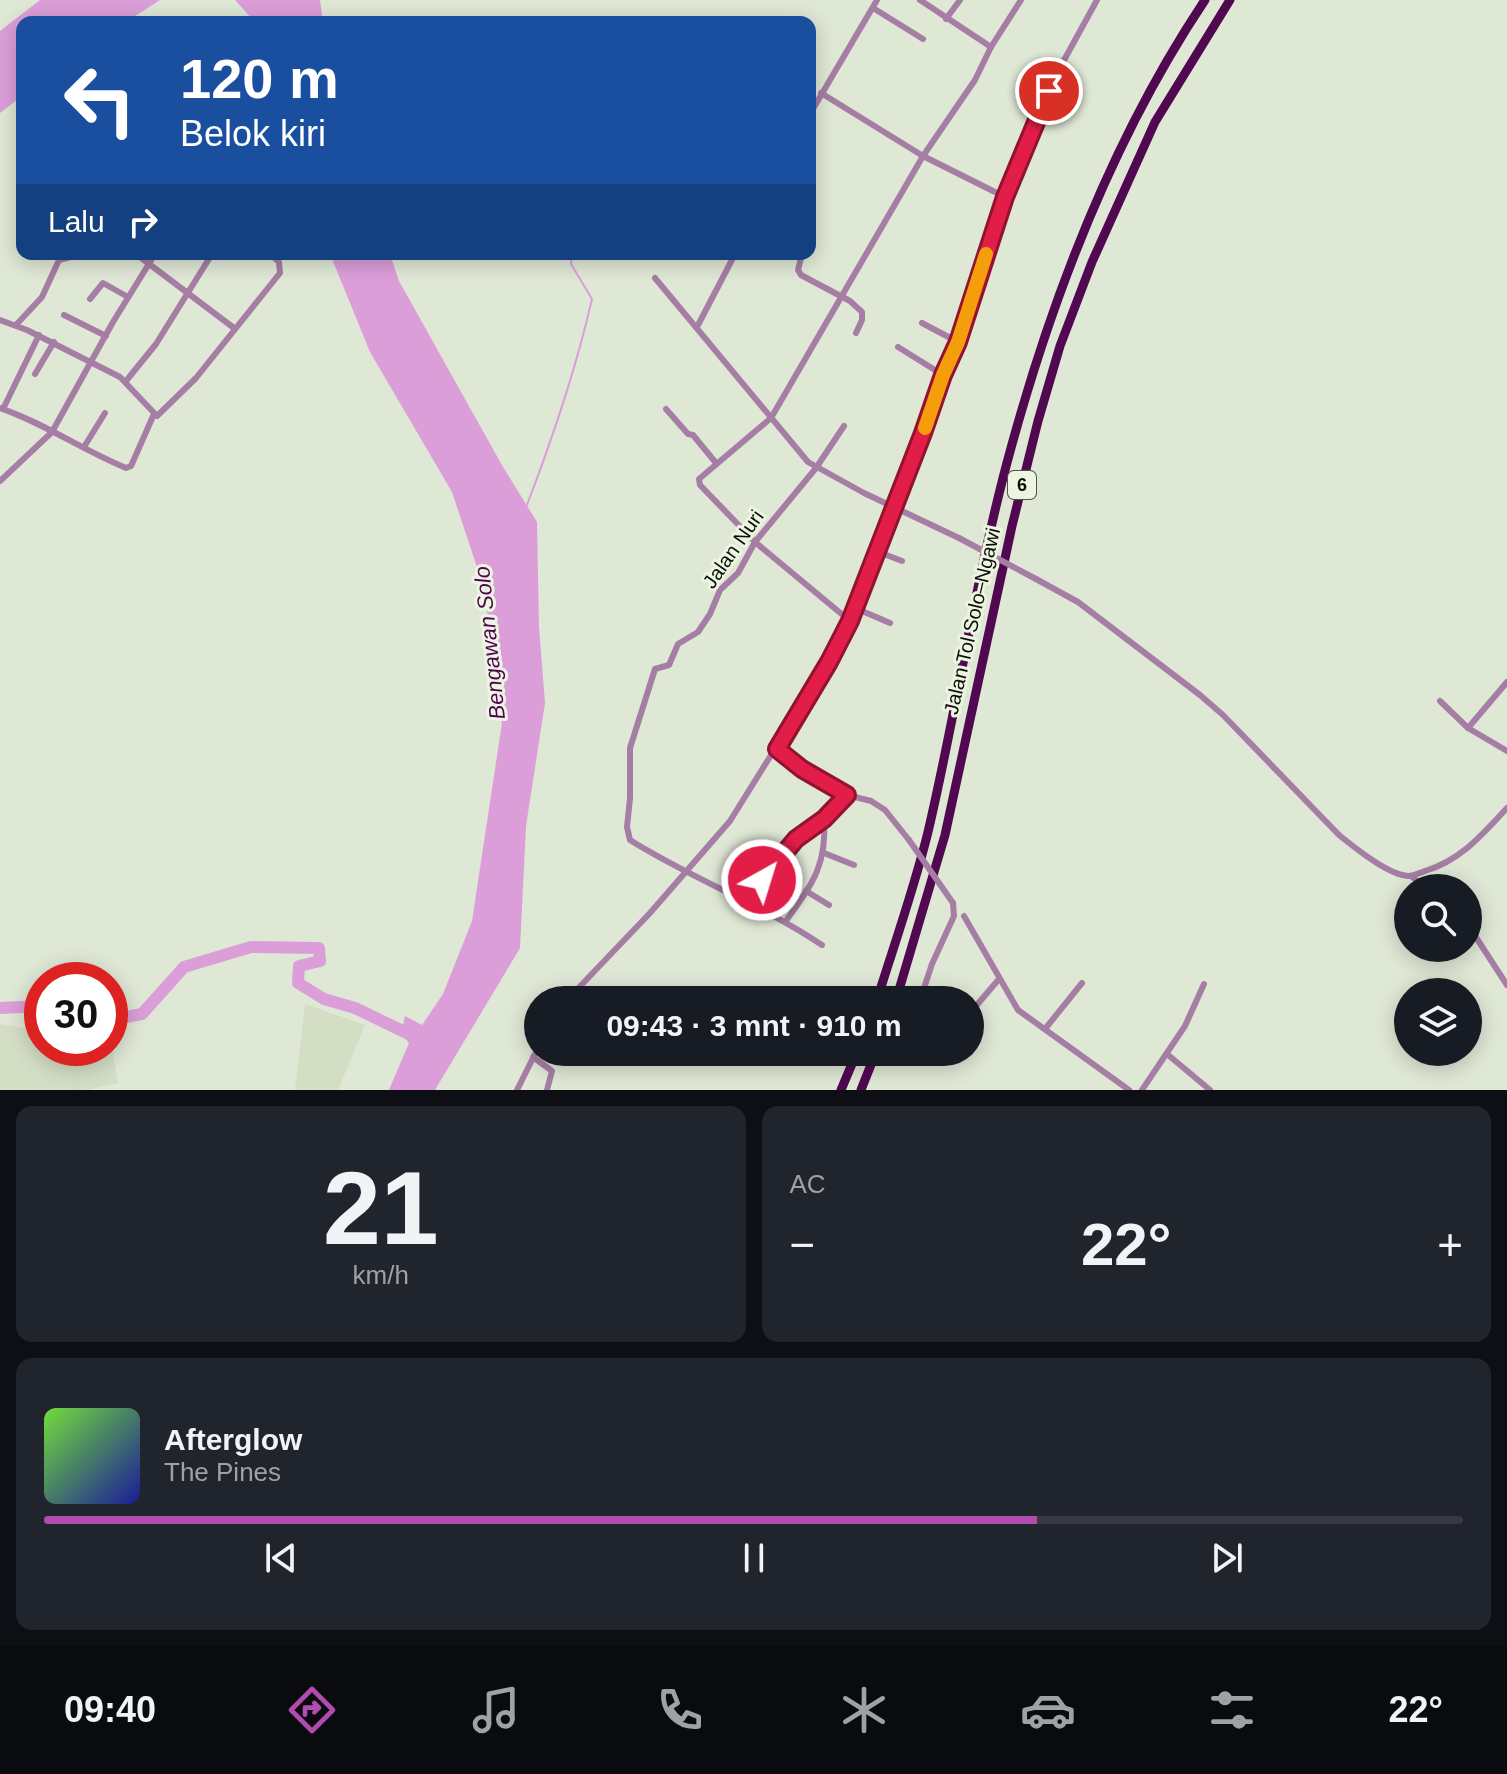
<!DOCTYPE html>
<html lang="id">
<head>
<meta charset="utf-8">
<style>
	body { margin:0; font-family:Helvetica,sans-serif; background:#20242c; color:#f1f3f6; height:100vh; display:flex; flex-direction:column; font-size:30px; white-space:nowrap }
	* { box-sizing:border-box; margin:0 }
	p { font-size:26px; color:#9ea1a6 }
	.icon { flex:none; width:44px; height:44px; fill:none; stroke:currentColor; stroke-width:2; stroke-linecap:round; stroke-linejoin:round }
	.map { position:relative; height:1090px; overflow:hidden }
	.drawer { display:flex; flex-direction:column; gap:16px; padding:16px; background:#0d0f14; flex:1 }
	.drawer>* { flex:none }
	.banner { position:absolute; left:16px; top:16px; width:800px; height:244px; border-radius:16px; box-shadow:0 4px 20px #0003; background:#1a4fa0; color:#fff; overflow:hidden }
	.fabs { position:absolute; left:1394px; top:874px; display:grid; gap:16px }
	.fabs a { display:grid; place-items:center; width:88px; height:88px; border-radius:50%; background:#171b24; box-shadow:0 4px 20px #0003; font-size:40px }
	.speed { position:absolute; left:24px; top:962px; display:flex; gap:16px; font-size:40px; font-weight:700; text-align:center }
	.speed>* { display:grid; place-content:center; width:104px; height:104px; border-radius:50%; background:#171b24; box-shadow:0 4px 20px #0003; line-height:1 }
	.speed .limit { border:12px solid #d22; background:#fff; color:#111 }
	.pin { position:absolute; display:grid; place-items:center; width:68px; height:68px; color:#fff; margin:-34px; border:4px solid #fff; border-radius:50%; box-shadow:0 2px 8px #0007 }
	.me { position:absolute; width:88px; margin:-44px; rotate:39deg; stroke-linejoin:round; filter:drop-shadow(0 0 6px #0008) }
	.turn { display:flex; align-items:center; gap:28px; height:168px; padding:0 32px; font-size:36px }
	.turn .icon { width:104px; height:104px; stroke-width:2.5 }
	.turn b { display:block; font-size:56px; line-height:68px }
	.then { display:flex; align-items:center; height:76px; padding:0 32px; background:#0003; gap:16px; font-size:30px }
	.big { font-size:60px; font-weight:600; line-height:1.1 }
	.drawer .card { flex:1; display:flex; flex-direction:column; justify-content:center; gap:12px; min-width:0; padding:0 28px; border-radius:16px; background:#20242c }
	.drawer .dial { align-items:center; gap:0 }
	.dial b { font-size:104px; line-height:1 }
	.song { display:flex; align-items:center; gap:24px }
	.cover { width:96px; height:96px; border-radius:12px; background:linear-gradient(135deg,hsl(100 70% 55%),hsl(240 70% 35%)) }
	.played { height:8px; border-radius:4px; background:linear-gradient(90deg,#b14bb0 70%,#363941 70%) }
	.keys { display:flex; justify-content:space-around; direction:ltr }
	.heat { display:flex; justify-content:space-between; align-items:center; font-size:44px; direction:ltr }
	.drawer .tiles { flex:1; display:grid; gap:16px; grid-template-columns:1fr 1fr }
	.card:last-child { grid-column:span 2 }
	.trip { position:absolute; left:524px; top:986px; width:460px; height:80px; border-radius:40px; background:#171b24; box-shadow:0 4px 20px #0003; font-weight:600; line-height:80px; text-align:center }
	.tab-bar { display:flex; height:128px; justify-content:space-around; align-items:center; background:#090b0e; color:#9ea1a6 }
	.tab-bar .icon { width:56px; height:56px }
	.tab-bar .on { color:#b14bb0 }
	.tab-bar b { font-size:36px; color:#f1f3f6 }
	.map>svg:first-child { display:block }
	.built { fill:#d4dec5 }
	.water { fill:#db9ed9 }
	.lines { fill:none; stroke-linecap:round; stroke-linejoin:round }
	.stream { stroke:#db9ed9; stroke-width:2 }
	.river { stroke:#db9ed9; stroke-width:12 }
	.minor { stroke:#a67da4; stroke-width:6 }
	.highway { stroke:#500851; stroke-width:9 }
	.minor-bridge { stroke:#a67da4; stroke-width:6 }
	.route-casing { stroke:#92132f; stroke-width:20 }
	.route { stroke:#e11d48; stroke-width:14 }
	.slow { stroke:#f59e0b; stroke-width:14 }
	.labels { text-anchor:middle; stroke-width:6; stroke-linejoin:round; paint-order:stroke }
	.shield { fill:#ecf4e2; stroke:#4f5349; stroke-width:2 }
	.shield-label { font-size:18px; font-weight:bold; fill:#0c0e08 }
	.street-label { font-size:20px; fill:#0c0e08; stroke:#ecf4e2 }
	.water-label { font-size:22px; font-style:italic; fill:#500450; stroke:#ecf4e2 }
</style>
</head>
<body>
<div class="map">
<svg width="1507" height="1090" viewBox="0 0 1507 1090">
	<rect width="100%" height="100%" fill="#dfe7d5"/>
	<g class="built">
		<path d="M305,1004l60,21 -27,65h-43z"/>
		<path d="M0,1024l42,7v17h68l1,-6 7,41 -31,7h-87z"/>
	</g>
	<g class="water">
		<path d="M40,0h120l-34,22h-104v74l-22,17v-82z"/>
		<path d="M235,0h85l3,22h-68z"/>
		<path d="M330,254h60l9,27 104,186 34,55 2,105 6,76 -19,123 -6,122 -85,142h-46l20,-47 -8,-9 4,-18 17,9 21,-31 29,-73 30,-198 -18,-135 -32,-96 -82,-140z"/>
	</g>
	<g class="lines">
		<path class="stream" d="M527,505c26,-68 49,-136 65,-206l-21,-35 1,-10"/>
		<g class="river">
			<path d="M0,1008l42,-2"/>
			<path d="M110,1020l32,-6 42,-47 67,-20 68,1 1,13 -21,5 -1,17 26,16 31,9 58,28"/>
		</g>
		<g class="minor">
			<path d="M920,0l71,47"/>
			<path d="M873,8l50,31"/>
			<path d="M946,19l14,-19"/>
			<path d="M821,93l102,63 82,41"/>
			<path d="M810,114l67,-114"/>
			<path d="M136,254l98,74"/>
			<path d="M802,254l-4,16 3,5 49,26 12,11v8l-6,13"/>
			<path d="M655,278l153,184 56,31 95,45"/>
			<path d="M90,299l13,-16 25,14"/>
			<path d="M64,315l42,21"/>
			<path d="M0,320l27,10 93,47 37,39 39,-38 84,-105 -1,-11 -9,-8"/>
			<path d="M922,323l36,19"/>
			<path d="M16,325l26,-28 17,-37 23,-6"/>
			<path d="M697,327l38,-73"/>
			<path d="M898,347l45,28"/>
			<path d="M35,374l19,-32"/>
			<path d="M126,381l30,-37 56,-90"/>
			<path d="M0,408c44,15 82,42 126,60l5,-2 23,-52"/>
			<path d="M3,409l36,-74"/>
			<path d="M666,409l22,25 5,1 23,28"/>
			<path d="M84,447l21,-34"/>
			<path d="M0,481l52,-49 61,-110 42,-68"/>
			<path d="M876,551l26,10"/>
			<path d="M1036,579l42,23 122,93 23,20 116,120c15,12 49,40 69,41 5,0 12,-3 17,-5 36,-11 57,-36 82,-63"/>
			<path d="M855,608l35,15"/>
			<path d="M850,621l-95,-79 -55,-57 -1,-6 72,-61 152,-262 52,-76 16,-33 30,-47"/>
			<path d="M1440,701l28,27 39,23"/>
			<path d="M1468,728l39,-46"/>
			<path d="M777,749l25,20 45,26 24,6 14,9 24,30"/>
			<path d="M824,853l30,12"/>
			<path d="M1411,876l15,12"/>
			<path d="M806,891l23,14"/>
			<path d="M747,903c22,-33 43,-63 77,-84"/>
			<path d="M964,916l54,94 111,80"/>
			<path d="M786,921c26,-37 41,-55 38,-102l23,-24"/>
			<path d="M1468,925l39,60"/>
			<path d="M822,945c-61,-41 -130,-66 -192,-105l-3,-13 3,-29v-50l25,-79 14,-4 9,-21 20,-12 12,-18 10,-24 18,-17 17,-31 61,-74 28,-42"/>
			<path d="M567,1000l83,-87 80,-92 99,-159 26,-54 68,-175 100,-282 34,-78 40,-73"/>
			<path d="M920,1000l12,-36 22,-48 -1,-13"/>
			<path d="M970,1013l29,-34"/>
			<path d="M1045,1029l37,-46"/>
			<path d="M1167,1054l43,36"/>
			<path d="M533,1057l19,14 -5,19"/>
			<path d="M517,1090l21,-42"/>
			<path d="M1142,1090l43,-64 19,-42"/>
		</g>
		<g class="highway">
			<path d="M877,1000c17,-55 37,-111 51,-168 30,-127 48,-258 83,-384 43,-157 103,-312 194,-448"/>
			<path d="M896,1000l49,-165 67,-309 26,-105 22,-75 32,-84 63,-140 75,-122"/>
			<path d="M841,1090l16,-38"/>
			<path d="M861,1090l15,-38"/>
		</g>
		<g class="minor-bridge">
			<path d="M959,538l77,41"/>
			<path d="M909,840l44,63"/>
		</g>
	</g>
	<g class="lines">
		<g class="route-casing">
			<path id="route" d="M762,880l34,-41 28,-20 23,-24 -45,-26 -25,-20 52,-87 21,-41 73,-188 20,-58 15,-33 47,-145 44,-106"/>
		</g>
		<use href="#route" class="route"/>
		<path class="slow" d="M925,428l18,-53 15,-33 28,-88"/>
	</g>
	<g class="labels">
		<rect class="shield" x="1008" y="471" width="28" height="28" rx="6"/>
		<g class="shield-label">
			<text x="1022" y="491">6</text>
		</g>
		<g class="street-label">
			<text transform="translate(733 549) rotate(-55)" y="7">Jalan Nuri</text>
			<text transform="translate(972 621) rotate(-77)" y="7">Jalan Tol Solo–Ngawi</text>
		</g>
		<g class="water-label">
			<text transform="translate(489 643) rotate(-96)" y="8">Bengawan Solo</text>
		</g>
	</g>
</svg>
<div class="fabs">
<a><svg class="icon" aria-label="search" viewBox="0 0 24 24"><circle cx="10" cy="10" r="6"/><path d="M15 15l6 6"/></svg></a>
<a><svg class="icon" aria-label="layers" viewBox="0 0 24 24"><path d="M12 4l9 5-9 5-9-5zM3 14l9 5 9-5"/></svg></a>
</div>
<div class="speed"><div class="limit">30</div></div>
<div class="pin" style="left:1049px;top:91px;background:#d93025"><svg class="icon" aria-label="arrive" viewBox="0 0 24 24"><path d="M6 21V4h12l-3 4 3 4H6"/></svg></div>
<svg class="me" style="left:762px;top:880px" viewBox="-20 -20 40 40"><circle r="17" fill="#e11d48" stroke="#fff" stroke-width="3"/><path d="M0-11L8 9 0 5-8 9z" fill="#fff"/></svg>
<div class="trip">09:43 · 3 mnt · 910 m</div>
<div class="banner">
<div class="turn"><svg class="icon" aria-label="left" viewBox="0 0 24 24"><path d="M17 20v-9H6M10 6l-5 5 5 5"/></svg><div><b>120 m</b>Belok kiri</div></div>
<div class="then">Lalu<svg class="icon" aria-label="right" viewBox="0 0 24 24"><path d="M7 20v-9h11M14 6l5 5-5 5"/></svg></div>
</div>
</div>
<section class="drawer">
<div class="tiles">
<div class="card dial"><b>21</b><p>km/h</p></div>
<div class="card"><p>AC</p>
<div class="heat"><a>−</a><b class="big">22°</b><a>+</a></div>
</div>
<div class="card">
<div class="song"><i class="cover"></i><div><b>Afterglow</b><p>The Pines</p></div></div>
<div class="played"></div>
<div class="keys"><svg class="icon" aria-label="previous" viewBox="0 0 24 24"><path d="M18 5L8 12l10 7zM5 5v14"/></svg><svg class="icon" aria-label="pause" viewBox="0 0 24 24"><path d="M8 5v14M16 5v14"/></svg><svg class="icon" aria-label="next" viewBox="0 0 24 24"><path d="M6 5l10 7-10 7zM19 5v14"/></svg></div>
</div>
</div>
</section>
<nav class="tab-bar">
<b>09:40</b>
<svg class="icon on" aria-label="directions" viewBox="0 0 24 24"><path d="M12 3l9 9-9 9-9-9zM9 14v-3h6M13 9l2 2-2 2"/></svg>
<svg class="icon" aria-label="music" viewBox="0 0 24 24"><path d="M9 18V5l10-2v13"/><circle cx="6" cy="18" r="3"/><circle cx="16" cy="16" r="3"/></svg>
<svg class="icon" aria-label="phone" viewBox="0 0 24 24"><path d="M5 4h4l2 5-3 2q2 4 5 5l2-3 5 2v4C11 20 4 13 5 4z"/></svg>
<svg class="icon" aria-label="climate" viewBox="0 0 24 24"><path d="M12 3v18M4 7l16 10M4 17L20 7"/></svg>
<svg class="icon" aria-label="car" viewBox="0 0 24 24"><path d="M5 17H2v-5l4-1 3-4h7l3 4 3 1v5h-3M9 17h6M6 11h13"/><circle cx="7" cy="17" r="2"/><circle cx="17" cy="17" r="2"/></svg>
<svg class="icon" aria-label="filters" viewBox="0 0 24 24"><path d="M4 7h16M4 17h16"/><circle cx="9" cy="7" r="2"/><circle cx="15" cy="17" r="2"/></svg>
<b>22°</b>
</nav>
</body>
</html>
